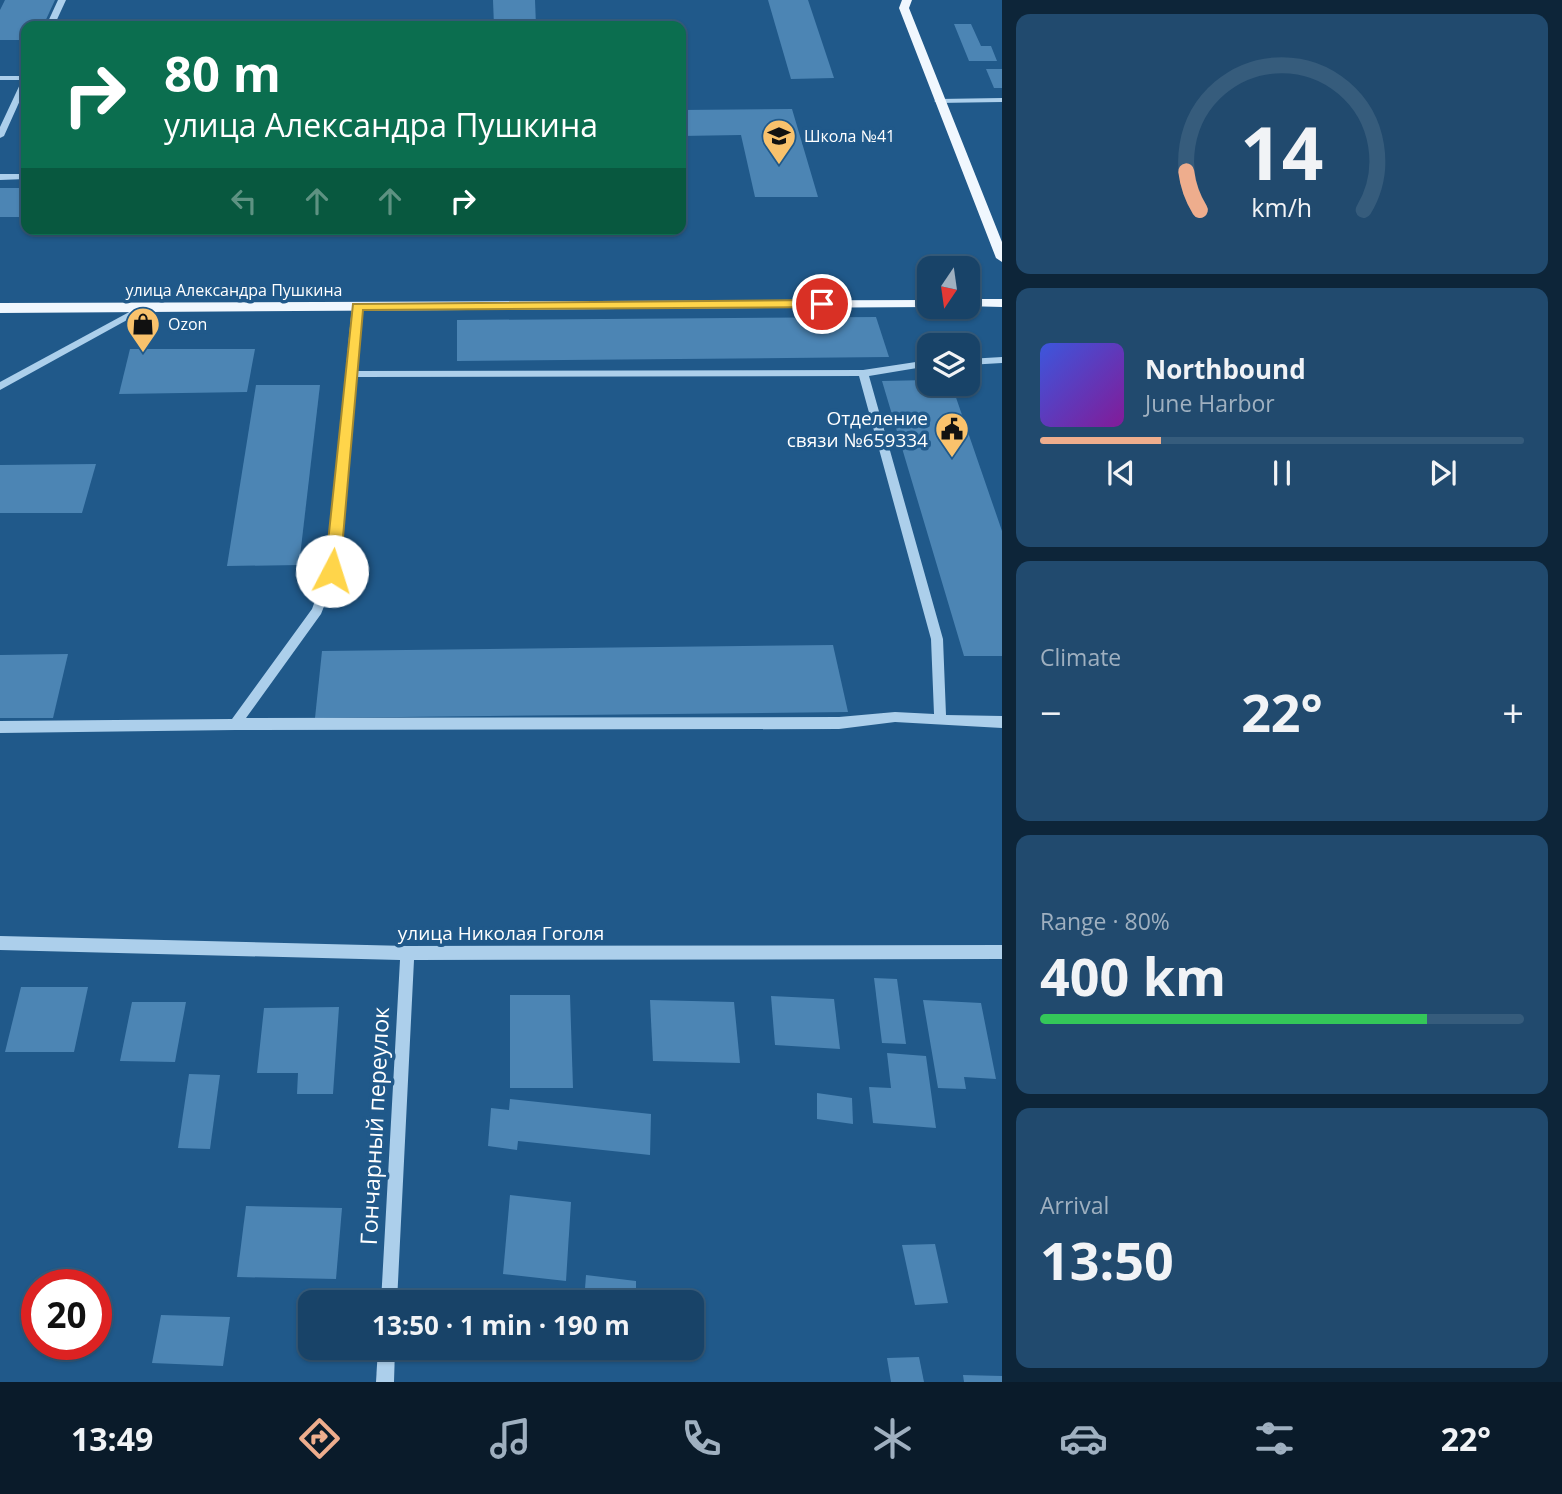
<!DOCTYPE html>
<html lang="en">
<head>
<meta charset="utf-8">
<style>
	body { margin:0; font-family:"Open Sans",sans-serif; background:#214a6e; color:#f1f3f6; height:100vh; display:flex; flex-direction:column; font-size:26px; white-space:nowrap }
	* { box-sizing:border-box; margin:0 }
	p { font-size:23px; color:#9fb0c0 }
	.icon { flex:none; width:38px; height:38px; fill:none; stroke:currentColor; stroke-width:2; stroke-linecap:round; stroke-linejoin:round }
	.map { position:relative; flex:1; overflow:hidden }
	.side { display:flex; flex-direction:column; gap:14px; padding:14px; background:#0d2539; width:560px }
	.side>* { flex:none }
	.hud { position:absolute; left:21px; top:21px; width:665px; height:214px; border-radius:14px; box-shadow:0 2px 5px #0004,0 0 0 2px #365c7c; background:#0b6e4f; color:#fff; overflow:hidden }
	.needle { width:46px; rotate:193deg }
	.fabs { position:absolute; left:917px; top:256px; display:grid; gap:14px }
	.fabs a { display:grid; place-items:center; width:63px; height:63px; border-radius:14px; background:#184368; box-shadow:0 2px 5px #0004,0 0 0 2px #365c7c; font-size:35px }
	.speed { position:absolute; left:21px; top:1269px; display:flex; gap:14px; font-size:35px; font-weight:700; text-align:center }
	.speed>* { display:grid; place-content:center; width:91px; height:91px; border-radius:50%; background:#184368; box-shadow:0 2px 5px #0004,0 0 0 2px #365c7c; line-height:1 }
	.speed .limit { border:10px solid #d22; background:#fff; color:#111 }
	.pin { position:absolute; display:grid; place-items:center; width:60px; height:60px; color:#fff; margin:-30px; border:4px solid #fff; border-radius:50%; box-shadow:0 2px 7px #0007 }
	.me { position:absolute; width:77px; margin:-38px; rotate:5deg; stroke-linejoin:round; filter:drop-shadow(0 0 5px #0008) }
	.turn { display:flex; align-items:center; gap:24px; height:147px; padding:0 28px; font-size:32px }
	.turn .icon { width:91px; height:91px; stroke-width:2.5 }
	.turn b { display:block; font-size:49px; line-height:60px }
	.lanes { display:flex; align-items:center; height:66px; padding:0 28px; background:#0003; justify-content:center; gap:35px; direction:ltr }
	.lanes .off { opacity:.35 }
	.big { font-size:52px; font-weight:700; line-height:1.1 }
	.side .tile { flex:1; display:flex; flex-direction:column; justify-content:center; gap:10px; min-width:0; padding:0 24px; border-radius:14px; background:#214a6e }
	.side .dial { align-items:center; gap:0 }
	.dial svg { height:182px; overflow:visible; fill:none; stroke:#365c7c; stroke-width:7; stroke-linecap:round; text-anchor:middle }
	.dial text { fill:#f1f3f6; stroke:none }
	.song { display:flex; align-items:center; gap:21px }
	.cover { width:84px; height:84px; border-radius:10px; background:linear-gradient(135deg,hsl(230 70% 55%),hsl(290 70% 35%)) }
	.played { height:7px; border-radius:4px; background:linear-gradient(90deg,#eead8d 25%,#365c7c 25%) }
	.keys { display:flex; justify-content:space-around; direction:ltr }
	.heat { display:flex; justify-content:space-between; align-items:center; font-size:38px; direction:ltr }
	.charge { height:10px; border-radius:5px; background:linear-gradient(90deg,#34c759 80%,#365c7c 0) }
	.trip { position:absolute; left:298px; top:1290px; width:406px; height:70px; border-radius:14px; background:#184368; box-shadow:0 2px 5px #0004,0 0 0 2px #365c7c; font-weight:700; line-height:70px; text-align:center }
	.dock { display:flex; height:112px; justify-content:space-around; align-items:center; background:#0a1b2a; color:#9fb0c0 }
	.dock .icon { width:49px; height:49px }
	.dock .on { color:#eead8d }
	.dock b { font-size:32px; color:#f1f3f6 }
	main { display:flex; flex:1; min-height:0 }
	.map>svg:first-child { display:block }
	.building { fill:#4c85b4 }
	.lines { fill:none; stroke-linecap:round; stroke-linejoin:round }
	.minor { fill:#accfeb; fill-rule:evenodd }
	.major { fill:#f0f7fe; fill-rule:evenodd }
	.route { fill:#ffd54a; stroke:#a68a30; stroke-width:2 }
	.labels { text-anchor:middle; stroke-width:7; stroke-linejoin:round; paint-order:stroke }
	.far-poi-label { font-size:16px; fill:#fff; stroke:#20598a; text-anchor:start }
	.far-street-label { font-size:16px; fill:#fff; stroke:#20598a }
	.poi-label { font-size:19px; fill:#fff; stroke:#20598a; text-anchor:end }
	.street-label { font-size:19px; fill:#fff; stroke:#20598a }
	.near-street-label { font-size:23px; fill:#fff; stroke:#20598a }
</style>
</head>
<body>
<main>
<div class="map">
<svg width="1002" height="1382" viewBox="0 0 1002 1382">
	<rect width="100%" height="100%" fill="#20598a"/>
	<g class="building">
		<path d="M5,0h50l-12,26h-17v14h-26v-30z"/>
		<path d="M493,0h42l1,26h-42z"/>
		<path d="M768,0h40l26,78 -43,1z"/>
		<path d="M954,24h17l10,22h10l6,15h-28z"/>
		<path d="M986,69h16v19h-8z"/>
		<path d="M792,109l26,88h-63l-14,-62 -60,1v-26z"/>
		<rect x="0" y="188" width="26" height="29"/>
		<path d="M876,317l13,40 -432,4v-41z"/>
		<path d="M130,349h125l-8,43 -128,2z"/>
		<path d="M929,380v3h22l51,148v125h-38l-82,-275z"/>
		<path d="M256,385h64l-21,180 -72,1z"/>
		<path d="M96,464l-14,49h-82v-48z"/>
		<path d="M833,645l15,67 -533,6 7,-67z"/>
		<path d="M68,654l-15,64h-53v-63z"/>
		<path d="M874,978l23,1 9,65 -24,-1z"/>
		<path d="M21,987h67l-14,65h-69z"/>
		<path d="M510,995h60l3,93h-63z"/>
		<path d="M771,996l63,3 6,50 -65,-4z"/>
		<path d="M650,1000l84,2 6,61 -87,-2z"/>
		<path d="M923,1000l58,3 15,76 -32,-2 2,12 -28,-1z"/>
		<path d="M132,1002h54l-11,60 -55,-1z"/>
		<path d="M339,1007l-6,87h-36l1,-21h-41l7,-65z"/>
		<path d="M887,1053l39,3 10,72 -63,-5 -4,-36 22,1z"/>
		<path d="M189,1074l31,1 -10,74 -32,-1z"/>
		<path d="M817,1093l35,5 1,26 -36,-5z"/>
		<path d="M510,1099l141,15 -1,41 -132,-14 -1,9 -29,-4 3,-38 18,2z"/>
		<path d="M510,1195l61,7 -5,79 -63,-7z"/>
		<path d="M246,1206l96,2 -6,71 -99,-2z"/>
		<path d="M935,1244l13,59 -33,2 -13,-60z"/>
		<path d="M586,1275l50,6v21h-52z"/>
		<path d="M161,1315l69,2 -7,49 -71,-3z"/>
		<path d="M496,1348h84l-1,12 -83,-6z"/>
		<path d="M919,1357l5,25h-33l-4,-24z"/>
		<path d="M963,1375l39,1v6h-38z"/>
	</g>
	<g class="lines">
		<g class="minor">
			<path d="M58,0h8l-12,26h-8z"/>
			<path d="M0,76h26v11l-22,49 -4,2v-11l22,-47h-22z"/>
			<path d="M1002,98v4l-64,1 -4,-2 4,-2z"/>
			<path d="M0,174h26v5l-26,1z"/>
			<path d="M357,303l5,3 -6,65 507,-1 66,-10v6l-60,10 74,263 3,76 56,1v12l-107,-6 -56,7 -604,1 -235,3v-12l232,-2 80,-110 14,-38 26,-265zM859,376l72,263 3,75 -39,-2 -56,5 -593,1 75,-104 17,-43 17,-194z"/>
			<path d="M144,304l3,1v4l-147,81v-8z"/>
			<path d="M1002,357v6l-34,2v-6z"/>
			<path d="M0,936l407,10 595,-1v14l-588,1 -17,342h-16l19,-342 -400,-10z"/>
			<path d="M378,1348h17l-1,34h-18z"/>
		</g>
		<g class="major">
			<path d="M902,0h10l-3,8 93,234v20l-6,-4 -97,-250z"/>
			<path d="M968,299h34v8l-38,-1h4z"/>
			<path d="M929,300v6l5,1 -934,6v-10z"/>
		</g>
	</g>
	<path class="route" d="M822,300l6,4 -2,3 -463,3 -23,261 -2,4h-11l-2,-4 28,-267z"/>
	<defs>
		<g id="school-pin" transform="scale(1.75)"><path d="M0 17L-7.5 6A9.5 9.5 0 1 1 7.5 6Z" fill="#f9c26c" stroke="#20598a"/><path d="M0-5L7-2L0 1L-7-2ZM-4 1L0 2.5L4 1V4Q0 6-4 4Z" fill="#111"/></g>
		<g id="shop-pin" transform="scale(1.75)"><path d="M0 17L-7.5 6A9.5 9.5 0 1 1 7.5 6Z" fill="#f9c26c" stroke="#20598a"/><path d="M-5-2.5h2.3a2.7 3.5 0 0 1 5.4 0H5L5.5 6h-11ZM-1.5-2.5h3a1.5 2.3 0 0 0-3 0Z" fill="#111"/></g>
		<g id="civic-pin" transform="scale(1.75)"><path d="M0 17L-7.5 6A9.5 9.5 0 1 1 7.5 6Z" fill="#f9c26c" stroke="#20598a"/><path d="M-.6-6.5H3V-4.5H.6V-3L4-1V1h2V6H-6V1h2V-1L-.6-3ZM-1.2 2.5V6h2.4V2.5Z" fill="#111"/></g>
	</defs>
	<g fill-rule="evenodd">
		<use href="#school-pin" x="779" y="136"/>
		<use href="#shop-pin" x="143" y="324"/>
		<use href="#civic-pin" x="952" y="429"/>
	</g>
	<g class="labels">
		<g class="far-poi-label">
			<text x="804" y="142">Школа №41</text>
			<text x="168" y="330">Ozon</text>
		</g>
		<g class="far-street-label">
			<text x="234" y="296">улица Александра Пушкина</text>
		</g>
		<g class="poi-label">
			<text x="928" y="425">Отделение<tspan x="928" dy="22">связи №659334</tspan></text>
		</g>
		<g class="street-label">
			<text x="501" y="940">улица Николая Гоголя</text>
		</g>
		<g class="near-street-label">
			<text transform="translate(375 1126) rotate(-87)" y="8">Гончарный переулок</text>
		</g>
	</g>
</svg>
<div class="fabs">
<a><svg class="needle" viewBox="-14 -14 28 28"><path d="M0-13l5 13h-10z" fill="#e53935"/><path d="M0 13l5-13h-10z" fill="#9fb0c0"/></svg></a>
<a><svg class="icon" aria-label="layers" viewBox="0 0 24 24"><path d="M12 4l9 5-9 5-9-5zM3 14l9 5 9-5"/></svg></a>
</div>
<div class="speed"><div class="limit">20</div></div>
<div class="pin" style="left:822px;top:304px;background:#d93025"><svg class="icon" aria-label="arrive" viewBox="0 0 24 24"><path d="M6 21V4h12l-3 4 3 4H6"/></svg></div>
<svg class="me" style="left:332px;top:571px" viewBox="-20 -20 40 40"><circle r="19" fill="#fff"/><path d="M0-13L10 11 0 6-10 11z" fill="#ffd54a"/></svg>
<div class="trip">13:50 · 1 min · 190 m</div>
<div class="hud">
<div class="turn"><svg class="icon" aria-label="right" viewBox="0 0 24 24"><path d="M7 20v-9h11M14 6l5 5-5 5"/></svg><div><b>80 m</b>улица Александра Пушкина</div></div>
<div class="lanes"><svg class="icon off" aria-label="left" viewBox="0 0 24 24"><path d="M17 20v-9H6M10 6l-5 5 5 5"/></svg><svg class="icon off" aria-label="ahead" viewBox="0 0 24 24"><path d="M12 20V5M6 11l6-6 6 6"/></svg><svg class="icon off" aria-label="ahead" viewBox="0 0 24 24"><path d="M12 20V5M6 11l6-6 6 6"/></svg><svg class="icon" aria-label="right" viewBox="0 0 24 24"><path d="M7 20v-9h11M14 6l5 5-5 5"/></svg></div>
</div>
</div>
<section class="side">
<div class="tile dial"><svg viewBox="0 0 100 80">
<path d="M14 69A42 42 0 1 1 86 69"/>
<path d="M14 69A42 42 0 0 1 8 52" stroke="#eead8d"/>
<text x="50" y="56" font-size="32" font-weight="700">14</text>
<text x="50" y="72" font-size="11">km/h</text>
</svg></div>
<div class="tile">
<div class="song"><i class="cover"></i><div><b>Northbound</b><p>June Harbor</p></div></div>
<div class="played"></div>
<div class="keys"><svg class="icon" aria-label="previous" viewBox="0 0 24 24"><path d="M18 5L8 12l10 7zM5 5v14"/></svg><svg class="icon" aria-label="pause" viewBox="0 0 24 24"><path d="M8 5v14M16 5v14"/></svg><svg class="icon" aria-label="next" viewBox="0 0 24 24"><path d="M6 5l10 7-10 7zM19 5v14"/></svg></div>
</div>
<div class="tile"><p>Climate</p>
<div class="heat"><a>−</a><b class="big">22°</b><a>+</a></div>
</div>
<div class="tile"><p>Range · 80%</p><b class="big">400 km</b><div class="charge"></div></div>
<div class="tile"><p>Arrival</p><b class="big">13:50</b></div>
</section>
</main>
<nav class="dock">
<b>13:49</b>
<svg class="icon on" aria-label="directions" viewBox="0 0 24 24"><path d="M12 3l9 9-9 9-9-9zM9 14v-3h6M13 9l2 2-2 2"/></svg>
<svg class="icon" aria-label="music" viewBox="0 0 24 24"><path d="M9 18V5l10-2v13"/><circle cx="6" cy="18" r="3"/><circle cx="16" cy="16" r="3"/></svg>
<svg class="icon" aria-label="phone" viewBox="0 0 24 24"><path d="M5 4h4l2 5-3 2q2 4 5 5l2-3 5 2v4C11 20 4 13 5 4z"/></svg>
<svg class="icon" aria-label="climate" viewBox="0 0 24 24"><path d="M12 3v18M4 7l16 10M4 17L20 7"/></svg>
<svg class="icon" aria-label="car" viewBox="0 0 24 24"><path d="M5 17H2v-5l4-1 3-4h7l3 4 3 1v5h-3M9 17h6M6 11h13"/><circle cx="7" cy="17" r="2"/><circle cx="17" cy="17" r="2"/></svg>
<svg class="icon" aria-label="filters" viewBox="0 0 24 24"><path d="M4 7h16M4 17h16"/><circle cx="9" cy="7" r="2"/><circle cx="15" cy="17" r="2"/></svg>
<b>22°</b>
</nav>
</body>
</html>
